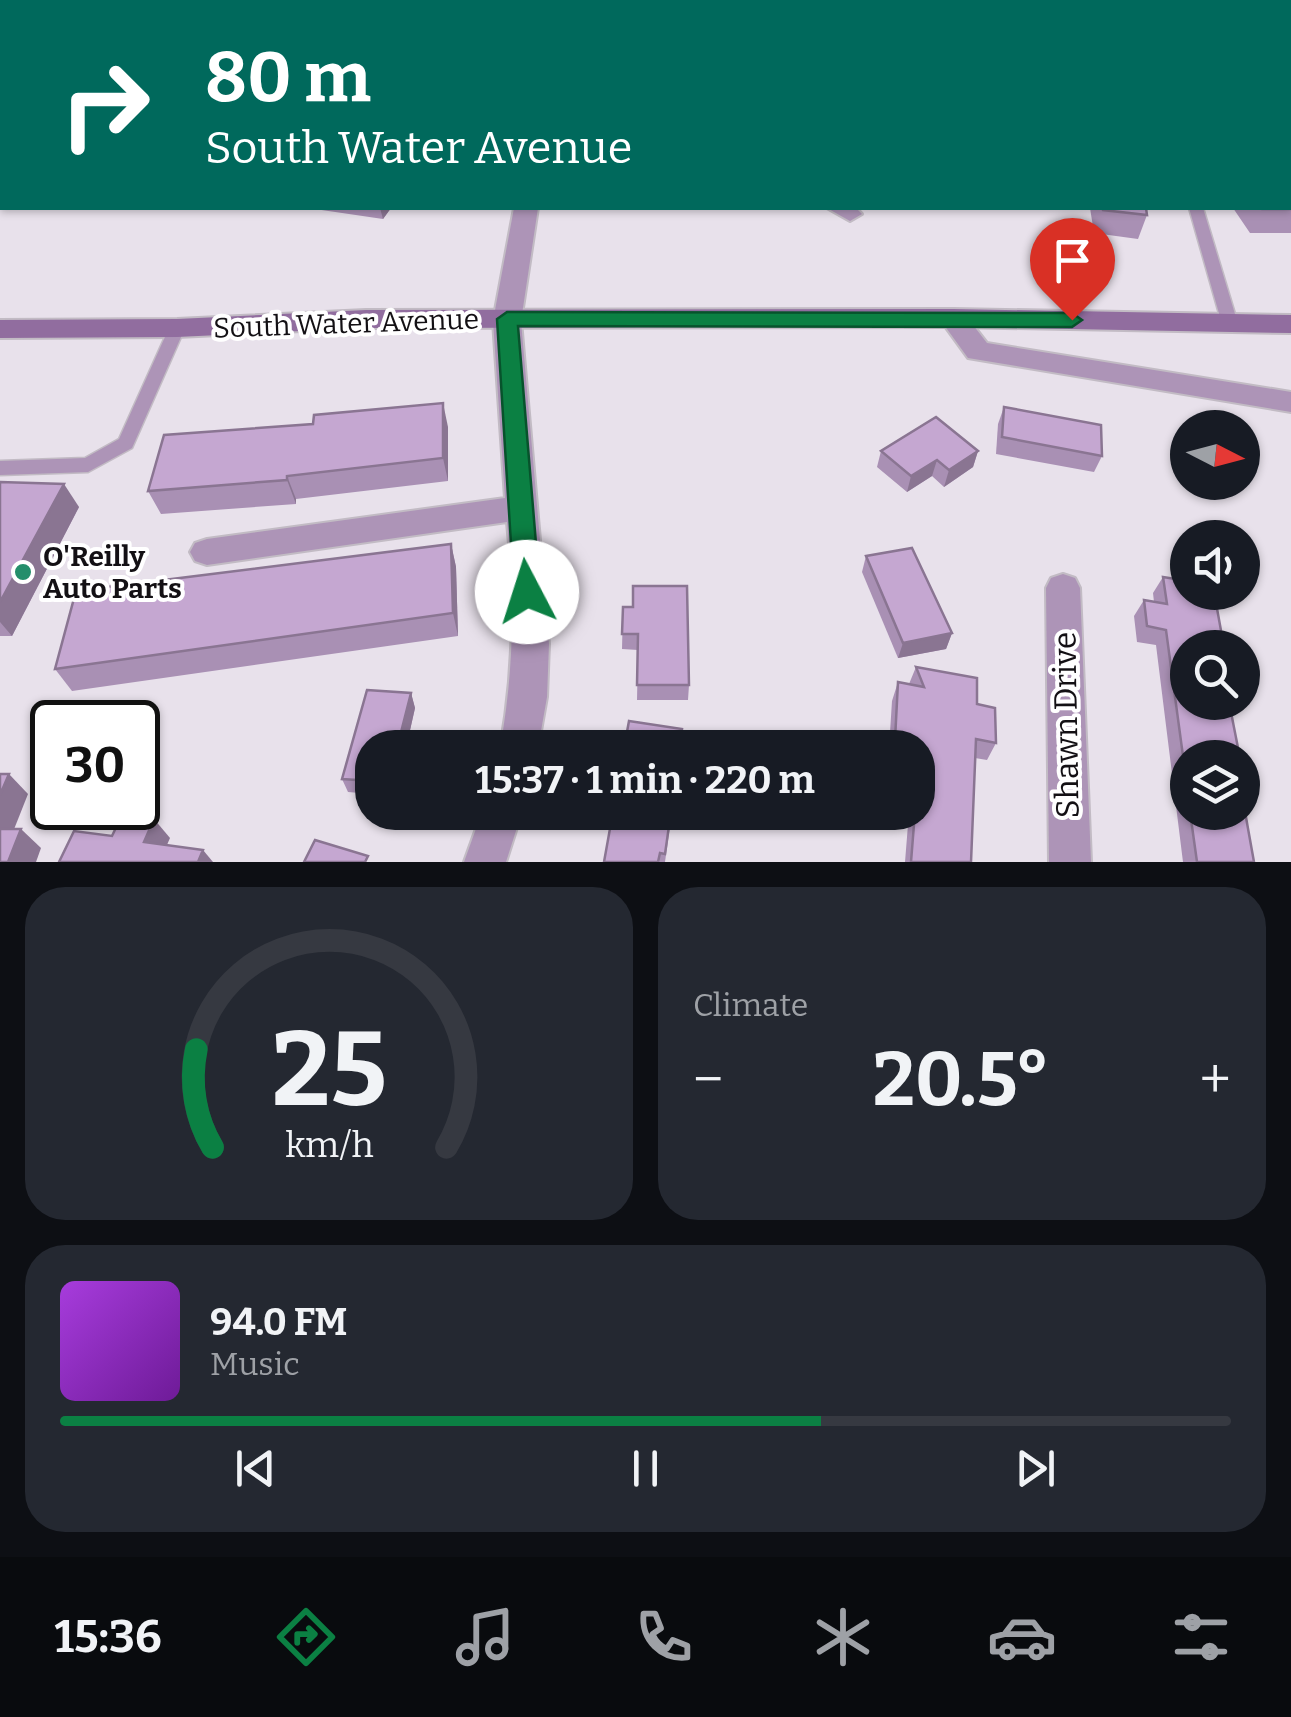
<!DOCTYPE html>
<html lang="en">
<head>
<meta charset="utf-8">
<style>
	body { margin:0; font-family:Bitter,serif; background:#242831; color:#f1f3f6; height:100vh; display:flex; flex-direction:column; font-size:38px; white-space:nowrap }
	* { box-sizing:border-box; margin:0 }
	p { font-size:32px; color:#9ea1a6 }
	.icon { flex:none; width:55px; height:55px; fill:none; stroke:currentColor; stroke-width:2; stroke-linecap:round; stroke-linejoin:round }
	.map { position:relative; height:862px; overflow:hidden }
	.side { display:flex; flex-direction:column; gap:25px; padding:25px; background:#0d0f14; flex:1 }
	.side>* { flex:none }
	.banner { position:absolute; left:0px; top:0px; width:1292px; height:210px; box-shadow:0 2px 8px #0004; background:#00695c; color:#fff; overflow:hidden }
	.needle { width:65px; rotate:96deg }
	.controls { position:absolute; left:1170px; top:410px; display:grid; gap:20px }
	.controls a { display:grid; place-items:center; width:90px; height:90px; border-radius:50%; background:#171b24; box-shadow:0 2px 8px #0004; font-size:50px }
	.speed { position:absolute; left:30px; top:700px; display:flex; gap:20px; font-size:50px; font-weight:700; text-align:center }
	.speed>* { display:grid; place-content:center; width:130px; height:130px; border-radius:50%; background:#171b24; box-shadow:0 2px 8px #0004; line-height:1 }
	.speed .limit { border:5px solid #111; border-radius:15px; background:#fff; color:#111 }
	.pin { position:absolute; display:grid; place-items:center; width:85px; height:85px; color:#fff; margin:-102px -42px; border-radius:50% 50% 50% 0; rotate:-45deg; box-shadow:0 0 10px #0007 }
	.pin .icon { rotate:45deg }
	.me { position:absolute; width:110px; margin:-55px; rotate:355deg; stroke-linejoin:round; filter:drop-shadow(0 0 8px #0008) }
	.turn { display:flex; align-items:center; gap:35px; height:210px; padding:0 40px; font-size:45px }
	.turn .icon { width:130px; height:130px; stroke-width:2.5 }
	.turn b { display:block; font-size:70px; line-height:85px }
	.big { font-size:75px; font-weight:700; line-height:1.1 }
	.side .card { flex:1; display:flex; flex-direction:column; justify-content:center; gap:15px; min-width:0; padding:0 35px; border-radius:40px; background:#242831 }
	.side .dial { align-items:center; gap:0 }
	.dial svg { height:260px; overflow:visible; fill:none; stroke:#363941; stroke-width:7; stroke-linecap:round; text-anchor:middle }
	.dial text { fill:#f1f3f6; stroke:none }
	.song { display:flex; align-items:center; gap:30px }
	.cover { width:120px; height:120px; border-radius:15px; background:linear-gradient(135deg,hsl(280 70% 55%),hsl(280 70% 35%)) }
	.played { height:10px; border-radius:5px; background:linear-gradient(90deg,#0b8043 65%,#363941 65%) }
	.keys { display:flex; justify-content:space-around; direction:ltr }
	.heat { display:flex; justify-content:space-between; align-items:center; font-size:55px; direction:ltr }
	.side .tiles { flex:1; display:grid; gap:25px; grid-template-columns:1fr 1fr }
	.card:last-child { grid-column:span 2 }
	.trip { position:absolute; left:355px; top:730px; width:580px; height:100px; border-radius:40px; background:#171b24; box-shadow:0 2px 8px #0004; font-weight:700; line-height:100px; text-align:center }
	.dock { display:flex; height:160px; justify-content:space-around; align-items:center; background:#090b0e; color:#9ea1a6 }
	.dock .icon { width:70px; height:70px }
	.dock .on { color:#0b8043 }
	.dock b { font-size:45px; color:#f1f3f6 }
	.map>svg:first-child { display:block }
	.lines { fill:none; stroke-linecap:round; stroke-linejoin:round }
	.lane-casing { stroke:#c2bbc4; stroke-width:3 }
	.street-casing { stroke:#c2bbc4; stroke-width:4 }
	.secondary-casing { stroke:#c2bbc4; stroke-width:4 }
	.lane { fill:#ad94b7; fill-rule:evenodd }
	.street { fill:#ad94b7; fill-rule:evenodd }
	.secondary { fill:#916d9f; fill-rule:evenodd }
	.wall { fill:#a990b4 }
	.shaded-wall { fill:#8a7592 }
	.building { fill:#c5a7d1; stroke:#8a7592; stroke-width:2.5 }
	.route { fill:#0b8043; stroke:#07532c; stroke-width:2.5 }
	.poi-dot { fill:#248e6b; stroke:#fff; stroke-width:4 }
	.labels { text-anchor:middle; stroke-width:8; stroke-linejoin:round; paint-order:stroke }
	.street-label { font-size:28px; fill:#131014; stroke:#fff }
	.poi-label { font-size:28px; font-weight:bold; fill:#131014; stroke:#fff; text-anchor:start }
	.near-street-label { font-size:32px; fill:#131014; stroke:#fff }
</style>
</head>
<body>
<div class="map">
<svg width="1291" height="862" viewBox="0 0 1291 862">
	<rect width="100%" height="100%" fill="#e8e1eb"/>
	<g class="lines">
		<g class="lane-casing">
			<g id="lane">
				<rect x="1290" y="76" width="1" height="8"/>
				<path d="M1290,98l1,1v9l-1,-1z"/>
				<path d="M0,133l2,1v8l-2,-1z"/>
				<path d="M1189,208h14l35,116 -2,4h-12l-2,-4z"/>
				<path d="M177,323l8,5 -53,120 -44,24 -88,3v-14l85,-3 34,-19 50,-111z"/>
			</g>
		</g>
		<g class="street-casing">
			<g id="street">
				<path d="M312,0h35l1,2h-35z"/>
				<path d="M1241,0h19l1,2h-19z"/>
				<rect x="1290" y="54" width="1" height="13"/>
				<path d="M514,208h24l-17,113 28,323 -2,53 -9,51h-38c14,-76 15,-149 7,-226l-300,43 -12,-4 -5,-9 5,-9 12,-4 298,-41 -12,-177z"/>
				<path d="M827,208h29l6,6 -12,7z"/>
				<path d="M953,309l10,3 24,31 304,49v20l-323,-54 -29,-40 4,-6z"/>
				<path d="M1063,574l12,4 5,10 11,274h-42l-3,-274 5,-10z"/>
				<path d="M482,812h40l-16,50h-42z"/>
			</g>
		</g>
		<g class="secondary-casing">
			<path id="secondary" d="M953,309l338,6v18l-338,-6 -587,1 -189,9 -177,1v-18l177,-1 189,-9z"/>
		</g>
		<use href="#lane" class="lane"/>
		<use href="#street" class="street"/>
		<use href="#secondary" class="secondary"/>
	</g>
	<g class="wall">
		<path d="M1158,0h43l2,2h-44z"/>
		<path d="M1291,137v96h-41l-17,-25h57z"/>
		<path d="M308,208h83l-8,11z"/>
		<path d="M1090,208h56l1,7 -9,24 -44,-6z"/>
		<path d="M1004,407l98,49 -8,16 -98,-18 2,-30z"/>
		<path d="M448,427v54l-152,18v5l-135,10 -13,-23z"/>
		<path d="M881,451h97l-5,16 -29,20 -12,-11 -25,16 -30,-25z"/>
		<path d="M0,482l79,25 -67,129h-12z"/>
		<path d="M451,544l5,23 2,69 -386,55 -17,-22z"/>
		<path d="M866,556l86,77 -6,16 -48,9 -36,-86z"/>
		<path d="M1163,577l25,71v164h54v-41l5,20 -4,4 11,67h-71l-27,-217 -19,-3 -3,-26 10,-16 10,2 -1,-9z"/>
		<path d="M623,607l66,78 -1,15h-51l1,-50 -16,-1z"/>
		<path d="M916,667l61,37 19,39 -9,17 -12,-2 -4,104h-66l4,-50h9v-64h-29l3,-47 6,-19 11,2z"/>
		<path d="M367,690l44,3 4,15 -9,40h-34v46l-24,-2 -6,-13z"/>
		<path d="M613,812h59l-7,50h-61z"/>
	</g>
	<g class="shaded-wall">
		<path d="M380,208h11l-8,11z"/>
		<path d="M443,403l5,24v54l-5,-23z"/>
		<path d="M978,451l-5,16 -29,20 5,-17z"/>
		<path d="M937,460l-5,16 -25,16 4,-16z"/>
		<path d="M287,476l9,23v5l-9,-24z"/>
		<path d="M64,484l15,23 -67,129 -12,-14v-20z"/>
		<path d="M451,544l5,23 2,69 -5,-23z"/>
		<path d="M952,633l-6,16 -48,9 5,-15z"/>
		<path d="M411,693l4,15 -9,40h-9z"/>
		<path d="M9,774l19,20 -21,53 -7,-6v-46z"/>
		<path d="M154,819l16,19 -10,23 -16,-19z"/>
		<path d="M21,829l20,19 -5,14h-28z"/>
		<path d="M203,850l10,12h-15z"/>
	</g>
	<g class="building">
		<path d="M1172,0h29l2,2h-30z"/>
		<path d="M1290,135l1,74h-29l-1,-1h29z"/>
		<path d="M1102,208h44l1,7 -44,-5z"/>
		<path d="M443,403v55l-156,18v4l-139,11 16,-56 149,-11 1,-9z"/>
		<path d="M1004,407l97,18 1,31 -100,-19z"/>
		<path d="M936,417l42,34 -29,19 -12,-10 -26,16 -30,-25z"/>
		<path d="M0,482l64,2 -64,118z"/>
		<path d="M451,544l2,69 -398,56 21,-78z"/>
		<path d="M912,548l40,85 -49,10 -37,-87z"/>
		<path d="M1163,577l25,4v11h26l8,44 16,3 2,9h-52v54h41l11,56h-52v35l-22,-163 -19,-4 -3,-26 23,4z"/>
		<path d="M633,586h54l2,99h-52l1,-51h-16l1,-27h10z"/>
		<path d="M916,667l61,11v26l18,4 1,35 -20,-4 -5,123h-60l4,-50h3v-30l3,-37 -26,-5 3,-58 26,5z"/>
		<path d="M367,690l44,3 -14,55h-25v33l-30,-2z"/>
		<path d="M629,721l53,8 -3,19h-55z"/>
		<path d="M1242,771l5,20h-5z"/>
		<path d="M0,774h9l-9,21z"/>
		<path d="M1242,795l12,67h-57l-7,-50h52z"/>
		<path d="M613,812h58l-6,42 -5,-1 -2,9h-54z"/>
		<path d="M122,815l32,4 -10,23 59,8 -5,12h-139l15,-31 38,5z"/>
		<path d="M0,829h21l-13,33h-8z"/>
		<path d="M315,840l53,16 -3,6h-61z"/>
	</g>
	<path class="route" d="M507,312l565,1 10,7 -10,7 -554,-1 22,266 -4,7 -9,3 -9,-3 -4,-7 -17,-273z"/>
	<circle class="poi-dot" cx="23" cy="572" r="10"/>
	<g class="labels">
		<g class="street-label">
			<text transform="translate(346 323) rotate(-2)" y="10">South Water Avenue</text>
		</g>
		<g class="poi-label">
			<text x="43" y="566">O'Reilly<tspan x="43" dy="32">Auto Parts</tspan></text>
		</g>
		<g class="near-street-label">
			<text transform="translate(1066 725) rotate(-91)" y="11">Shawn Drive</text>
		</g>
	</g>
</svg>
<div class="controls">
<a><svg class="needle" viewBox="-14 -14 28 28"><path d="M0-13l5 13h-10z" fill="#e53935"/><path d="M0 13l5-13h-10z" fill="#9ea1a6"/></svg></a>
<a><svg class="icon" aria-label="sound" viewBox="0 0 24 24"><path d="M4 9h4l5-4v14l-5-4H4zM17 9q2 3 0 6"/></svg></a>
<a><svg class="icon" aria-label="search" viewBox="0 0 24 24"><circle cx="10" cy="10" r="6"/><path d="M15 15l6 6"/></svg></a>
<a><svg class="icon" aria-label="layers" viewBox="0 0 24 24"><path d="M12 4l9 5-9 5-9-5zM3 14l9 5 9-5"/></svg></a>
</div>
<div class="speed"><div class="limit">30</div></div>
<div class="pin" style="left:1072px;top:320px;background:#d93025"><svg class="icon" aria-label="arrive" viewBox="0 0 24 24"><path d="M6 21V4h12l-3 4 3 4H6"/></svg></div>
<svg class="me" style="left:527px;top:592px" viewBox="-20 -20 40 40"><circle r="19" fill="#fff"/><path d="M0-13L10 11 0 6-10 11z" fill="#0b8043"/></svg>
<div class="trip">15:37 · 1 min · 220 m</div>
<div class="banner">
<div class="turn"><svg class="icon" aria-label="right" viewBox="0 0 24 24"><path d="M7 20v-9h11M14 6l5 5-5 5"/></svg><div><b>80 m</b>South Water Avenue</div></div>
</div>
</div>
<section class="side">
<div class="tiles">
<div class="card dial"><svg viewBox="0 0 100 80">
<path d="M14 69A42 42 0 1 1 86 69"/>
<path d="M14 69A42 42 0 0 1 9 39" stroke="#0b8043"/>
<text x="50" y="56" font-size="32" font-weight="700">25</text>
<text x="50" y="72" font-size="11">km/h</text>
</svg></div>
<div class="card"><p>Climate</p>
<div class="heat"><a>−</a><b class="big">20.5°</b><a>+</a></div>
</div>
<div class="card">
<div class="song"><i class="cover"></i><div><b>94.0 FM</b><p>Music</p></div></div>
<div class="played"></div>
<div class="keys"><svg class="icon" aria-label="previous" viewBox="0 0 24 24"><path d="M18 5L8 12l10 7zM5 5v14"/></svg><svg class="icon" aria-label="pause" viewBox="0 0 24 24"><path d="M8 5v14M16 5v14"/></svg><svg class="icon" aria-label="next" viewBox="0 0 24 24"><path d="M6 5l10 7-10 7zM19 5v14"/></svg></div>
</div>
</div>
</section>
<nav class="dock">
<b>15:36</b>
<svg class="icon on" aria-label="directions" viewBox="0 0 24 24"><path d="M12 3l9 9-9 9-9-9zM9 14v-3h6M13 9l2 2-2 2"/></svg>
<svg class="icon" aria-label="music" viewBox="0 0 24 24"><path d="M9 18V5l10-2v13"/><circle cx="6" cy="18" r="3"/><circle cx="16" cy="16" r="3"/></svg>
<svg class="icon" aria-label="phone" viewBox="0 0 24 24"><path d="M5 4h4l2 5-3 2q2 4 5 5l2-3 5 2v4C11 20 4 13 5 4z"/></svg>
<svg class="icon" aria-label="climate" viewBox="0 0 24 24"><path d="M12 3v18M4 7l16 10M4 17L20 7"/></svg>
<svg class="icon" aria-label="car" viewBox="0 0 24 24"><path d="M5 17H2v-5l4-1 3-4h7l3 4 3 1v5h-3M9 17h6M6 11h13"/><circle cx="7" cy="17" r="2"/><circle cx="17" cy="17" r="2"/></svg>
<svg class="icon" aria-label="filters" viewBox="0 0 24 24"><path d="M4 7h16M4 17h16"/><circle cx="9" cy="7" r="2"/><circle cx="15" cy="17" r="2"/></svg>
</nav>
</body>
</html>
